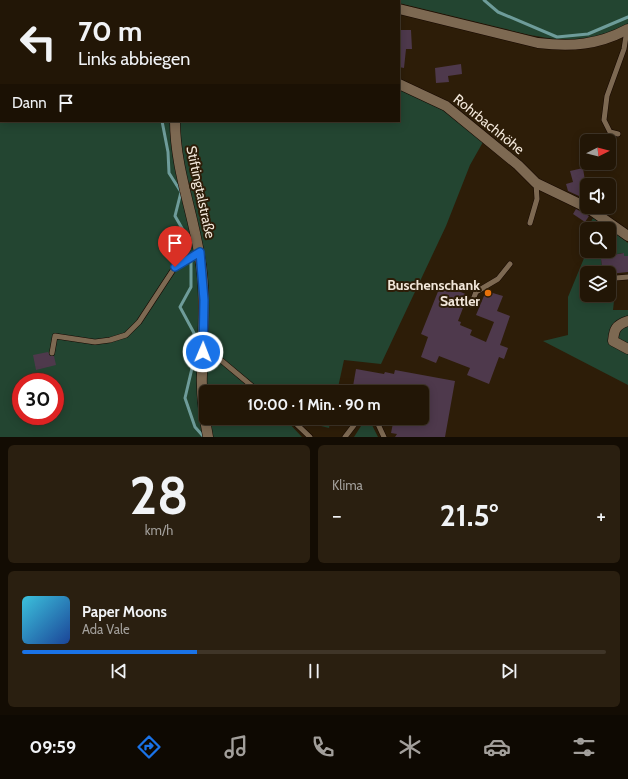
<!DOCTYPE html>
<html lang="de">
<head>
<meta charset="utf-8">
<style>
	body { margin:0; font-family:Cabin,sans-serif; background:#2a1f10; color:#f1f3f6; height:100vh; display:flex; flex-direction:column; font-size:15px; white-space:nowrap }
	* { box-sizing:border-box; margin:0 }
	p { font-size:13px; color:#a29f9b }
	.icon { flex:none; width:22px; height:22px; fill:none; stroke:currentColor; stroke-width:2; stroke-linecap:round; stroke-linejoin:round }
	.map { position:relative; height:437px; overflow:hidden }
	.side { display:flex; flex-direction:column; gap:8px; padding:8px; background:#130c03; flex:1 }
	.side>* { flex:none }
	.guide { position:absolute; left:0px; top:0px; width:400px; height:122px; box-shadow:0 2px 10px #0003,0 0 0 1px #3f3528; background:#221606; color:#f1f3f6; overflow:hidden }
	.needle { width:26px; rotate:84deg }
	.buttons { position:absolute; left:580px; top:134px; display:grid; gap:8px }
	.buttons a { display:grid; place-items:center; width:36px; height:36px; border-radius:6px; background:#221606; box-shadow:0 2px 10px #0003,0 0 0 1px #3f3528; font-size:20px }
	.speed { position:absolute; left:12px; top:373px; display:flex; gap:8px; font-size:20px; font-weight:700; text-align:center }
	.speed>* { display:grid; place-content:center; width:52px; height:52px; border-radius:50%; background:#221606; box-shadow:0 2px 10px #0003,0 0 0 1px #3f3528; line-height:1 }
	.speed .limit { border:6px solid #d22; background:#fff; color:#111 }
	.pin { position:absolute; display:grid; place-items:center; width:34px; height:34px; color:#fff; margin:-41px -17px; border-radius:50% 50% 50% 0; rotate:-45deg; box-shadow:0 0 4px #0007 }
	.pin .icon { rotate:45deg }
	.me { position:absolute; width:44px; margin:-22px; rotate:1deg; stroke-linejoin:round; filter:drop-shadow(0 0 3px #0008) }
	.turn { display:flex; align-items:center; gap:14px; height:84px; padding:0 12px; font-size:18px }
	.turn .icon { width:52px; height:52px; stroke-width:2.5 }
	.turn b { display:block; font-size:28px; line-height:34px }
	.then { display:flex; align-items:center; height:38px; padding:0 12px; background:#0003; gap:8px; font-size:15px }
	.big { font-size:30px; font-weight:800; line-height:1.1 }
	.side .widget { flex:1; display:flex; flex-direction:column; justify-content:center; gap:6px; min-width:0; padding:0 14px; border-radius:6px; background:#2a1f10 }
	.side .dial { align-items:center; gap:0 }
	.dial b { font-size:52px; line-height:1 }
	.song { display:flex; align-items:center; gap:12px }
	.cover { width:48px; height:48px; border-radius:6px; background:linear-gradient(135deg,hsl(190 70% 55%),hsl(220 70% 35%)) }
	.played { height:4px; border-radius:2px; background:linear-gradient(90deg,#1a73e8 30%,#3f3528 30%) }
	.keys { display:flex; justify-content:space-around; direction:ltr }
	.heat { display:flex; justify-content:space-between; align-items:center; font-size:22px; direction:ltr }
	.side .tiles { flex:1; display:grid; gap:8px; grid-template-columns:1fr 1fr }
	.widget:last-child { grid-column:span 2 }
	.trip { position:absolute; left:199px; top:385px; width:230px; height:40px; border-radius:6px; background:#221606; box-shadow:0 2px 10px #0003,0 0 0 1px #3f3528; font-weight:800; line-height:40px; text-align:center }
	.dock { display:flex; height:64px; justify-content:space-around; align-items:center; background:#0e0902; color:#a29f9b }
	.dock .icon { width:28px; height:28px }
	.dock .active { color:#1a73e8 }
	.dock b { font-size:18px; color:#f1f3f6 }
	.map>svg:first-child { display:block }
	.green { fill:#234531; fill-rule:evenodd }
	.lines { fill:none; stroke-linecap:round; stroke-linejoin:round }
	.stream { stroke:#6e9c9a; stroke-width:3 }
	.building { fill:#4e394c }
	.service-casing { stroke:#150700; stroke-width:6 }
	.minor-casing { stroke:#150700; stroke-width:11 }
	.service { stroke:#7d6952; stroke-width:5 }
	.minor { stroke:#7d6952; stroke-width:10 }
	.route-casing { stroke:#114b97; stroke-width:10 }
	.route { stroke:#1a73e8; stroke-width:7 }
	.food-dot { fill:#e8710a; stroke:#2d1d08; stroke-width:1.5 }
	.labels { text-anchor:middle; stroke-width:4; stroke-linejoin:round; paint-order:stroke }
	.street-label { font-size:14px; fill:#f2e7da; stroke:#2d1d08 }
	.poi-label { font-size:14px; font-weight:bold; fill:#f2e7da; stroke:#2d1d08; text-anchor:end }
</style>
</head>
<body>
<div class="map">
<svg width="628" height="437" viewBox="0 0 628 437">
	<rect width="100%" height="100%" fill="#2d1d08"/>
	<g class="green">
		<path d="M0,0l214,1h-213v120h398v-41l88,55 -17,30 -24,61 -65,138 -37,-4 -7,32h-131v26h78l18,19h-302zM21,382h34v34h-34z"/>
		<path d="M387,0h241v25l-29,12 -28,5 -41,-7 -131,-32v-2z"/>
		<path d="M593,218l14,8 21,17v16v-3h-4l-1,-3 -17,3v2l-5,1 1,7 -15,7v22h22v-12l7,-1 -3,28h15v75l-85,-44 25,-6v-38l19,-46h22v-22h-22z"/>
		<path d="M289,418h42l-2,10z"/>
		<path d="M372,425l6,12h-24l7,-11z"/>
	</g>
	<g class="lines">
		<g class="stream">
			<path d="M210,0v1"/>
			<path d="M484,0l14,12 59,25 31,-3 40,-17"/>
			<path d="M162,121l6,31 1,21 12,19 -6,24 12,21 2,12"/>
			<path d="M191,261v26l-11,20 14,26 -1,31 -8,34 10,29 8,9"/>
		</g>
	</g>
	<g class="building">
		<path d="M399,30h12l1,19h-6l-2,19 -5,-1z"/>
		<path d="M461,64l1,10 -14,2 1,6 -13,1 -1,-15z"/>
		<path d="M583,168l4,26 -8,2 -11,-5 -2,-7 7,-2 -3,-11z"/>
		<rect x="609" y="188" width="8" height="19"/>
		<path d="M576,209l13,7 -4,6 -12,-8z"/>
		<path d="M624,253v3h4v16l-19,2 -24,-1v-5l17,-2 -1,-7 5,-1v-2z"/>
		<path d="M441,284l27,11 -10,26 3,1 -1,3 12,5 -2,5 16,7 8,-20 -18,-7 10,-24 17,5 -6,15 13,5 -10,29 8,3 -4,11 -5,-2 -10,27 -22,-9 3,-7 -31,-12 -3,7 -15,-6 7,-20 -7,-3z"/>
		<path d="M48,352l2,4h4l2,9 -20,5 -3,-15z"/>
		<path d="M356,369l28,5 1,-2 9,2 1,-4 60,11 -10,56h-50l2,-3 -6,-1 3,-15h28v-26h-70z"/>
	</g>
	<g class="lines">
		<g class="service-casing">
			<g id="service">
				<path d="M618,134l-8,-2 -6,-12 3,-24 17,-47 3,-19"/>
				<path d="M530,223l7,-24 -1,-16"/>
				<path d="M616,278l12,-1"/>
				<path d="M471,305l5,-13 22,-13 12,-15"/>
				<path d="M203,352l19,9 37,31"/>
				<path d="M52,353l3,-17 40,6 15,-2 16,-5 13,-13 36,-55 24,-15"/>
				<path d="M290,418l20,19"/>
				<path d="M370,418l7,4 7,15"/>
				<path d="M345,437l13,-17 6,-2"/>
			</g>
		</g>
		<g class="minor-casing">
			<g id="minor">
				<path d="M232,0l1,1"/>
				<path d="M363,0l4,1"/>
				<path d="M219,1v-1"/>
				<path d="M399,9l139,34c34,4 60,2 90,-14"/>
				<path d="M399,84l47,22 72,59 18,18 52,25 40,28"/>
				<path d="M175,121c0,52 22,101 27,152 4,34 0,67 0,101 -1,21 2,42 6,63"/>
				<path d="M628,321c-12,4 -14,8 -15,20l15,8"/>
			</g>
		</g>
		<use href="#service" class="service"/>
		<use href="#minor" class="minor"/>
	</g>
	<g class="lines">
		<g class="route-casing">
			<path id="route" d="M175,267l25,-15 4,48 -1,52"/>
		</g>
		<use href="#route" class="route"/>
	</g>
	<circle class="food-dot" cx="488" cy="293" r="4"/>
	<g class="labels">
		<g class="street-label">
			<text transform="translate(489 124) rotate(39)" y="5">Rohrbachhöhe</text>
			<text transform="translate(201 192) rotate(78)" y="5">Stiftingtalstraße</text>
		</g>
		<g class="poi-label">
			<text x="480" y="290">Buschenschank<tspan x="480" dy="16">Sattler</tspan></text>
		</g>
	</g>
</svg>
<div class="buttons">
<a><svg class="needle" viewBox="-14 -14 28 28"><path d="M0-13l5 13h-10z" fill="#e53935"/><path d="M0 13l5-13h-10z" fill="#a29f9b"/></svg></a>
<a><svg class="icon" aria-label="sound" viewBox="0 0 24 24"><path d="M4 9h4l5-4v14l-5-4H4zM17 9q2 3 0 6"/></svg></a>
<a><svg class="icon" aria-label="search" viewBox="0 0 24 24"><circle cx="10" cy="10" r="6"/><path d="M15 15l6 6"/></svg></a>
<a><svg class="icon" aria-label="layers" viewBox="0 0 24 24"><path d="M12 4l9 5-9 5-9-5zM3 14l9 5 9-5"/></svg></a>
</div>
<div class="speed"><div class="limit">30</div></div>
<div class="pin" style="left:175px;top:267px;background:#d93025"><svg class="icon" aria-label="arrive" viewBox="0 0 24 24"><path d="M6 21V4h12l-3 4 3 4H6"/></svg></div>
<svg class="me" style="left:203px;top:352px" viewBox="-20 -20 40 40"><circle r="17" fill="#1a73e8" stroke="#fff" stroke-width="3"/><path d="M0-11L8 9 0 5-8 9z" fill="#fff"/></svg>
<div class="trip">10:00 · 1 Min. · 90 m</div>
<div class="guide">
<div class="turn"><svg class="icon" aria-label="left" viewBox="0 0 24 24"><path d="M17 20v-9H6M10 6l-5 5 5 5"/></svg><div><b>70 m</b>Links abbiegen</div></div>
<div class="then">Dann<svg class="icon" aria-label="arrive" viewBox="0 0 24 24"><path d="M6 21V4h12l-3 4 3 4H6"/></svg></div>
</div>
</div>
<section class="side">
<div class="tiles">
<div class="widget dial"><b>28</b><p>km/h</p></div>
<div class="widget"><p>Klima</p>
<div class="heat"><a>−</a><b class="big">21.5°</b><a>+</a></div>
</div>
<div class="widget">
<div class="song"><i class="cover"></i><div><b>Paper Moons</b><p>Ada Vale</p></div></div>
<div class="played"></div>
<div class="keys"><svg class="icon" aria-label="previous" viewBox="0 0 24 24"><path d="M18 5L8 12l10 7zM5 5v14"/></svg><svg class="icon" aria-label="pause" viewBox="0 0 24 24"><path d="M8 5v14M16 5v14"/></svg><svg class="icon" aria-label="next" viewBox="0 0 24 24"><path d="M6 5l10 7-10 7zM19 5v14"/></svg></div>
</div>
</div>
</section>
<nav class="dock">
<b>09:59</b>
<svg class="icon active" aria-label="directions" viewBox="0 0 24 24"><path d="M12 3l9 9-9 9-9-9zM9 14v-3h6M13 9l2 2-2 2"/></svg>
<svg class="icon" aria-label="music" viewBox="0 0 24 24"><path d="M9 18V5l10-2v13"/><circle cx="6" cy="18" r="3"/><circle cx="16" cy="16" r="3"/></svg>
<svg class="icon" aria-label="phone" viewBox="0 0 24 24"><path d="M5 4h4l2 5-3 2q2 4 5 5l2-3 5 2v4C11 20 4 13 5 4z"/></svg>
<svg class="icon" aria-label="climate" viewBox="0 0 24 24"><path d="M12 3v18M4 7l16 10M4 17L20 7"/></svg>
<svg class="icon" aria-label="car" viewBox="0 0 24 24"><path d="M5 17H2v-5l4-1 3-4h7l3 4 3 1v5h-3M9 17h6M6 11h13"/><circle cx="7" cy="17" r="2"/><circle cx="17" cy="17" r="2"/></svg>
<svg class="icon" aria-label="filters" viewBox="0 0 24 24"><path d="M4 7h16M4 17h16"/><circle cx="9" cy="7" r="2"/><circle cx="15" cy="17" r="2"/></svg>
</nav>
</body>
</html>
